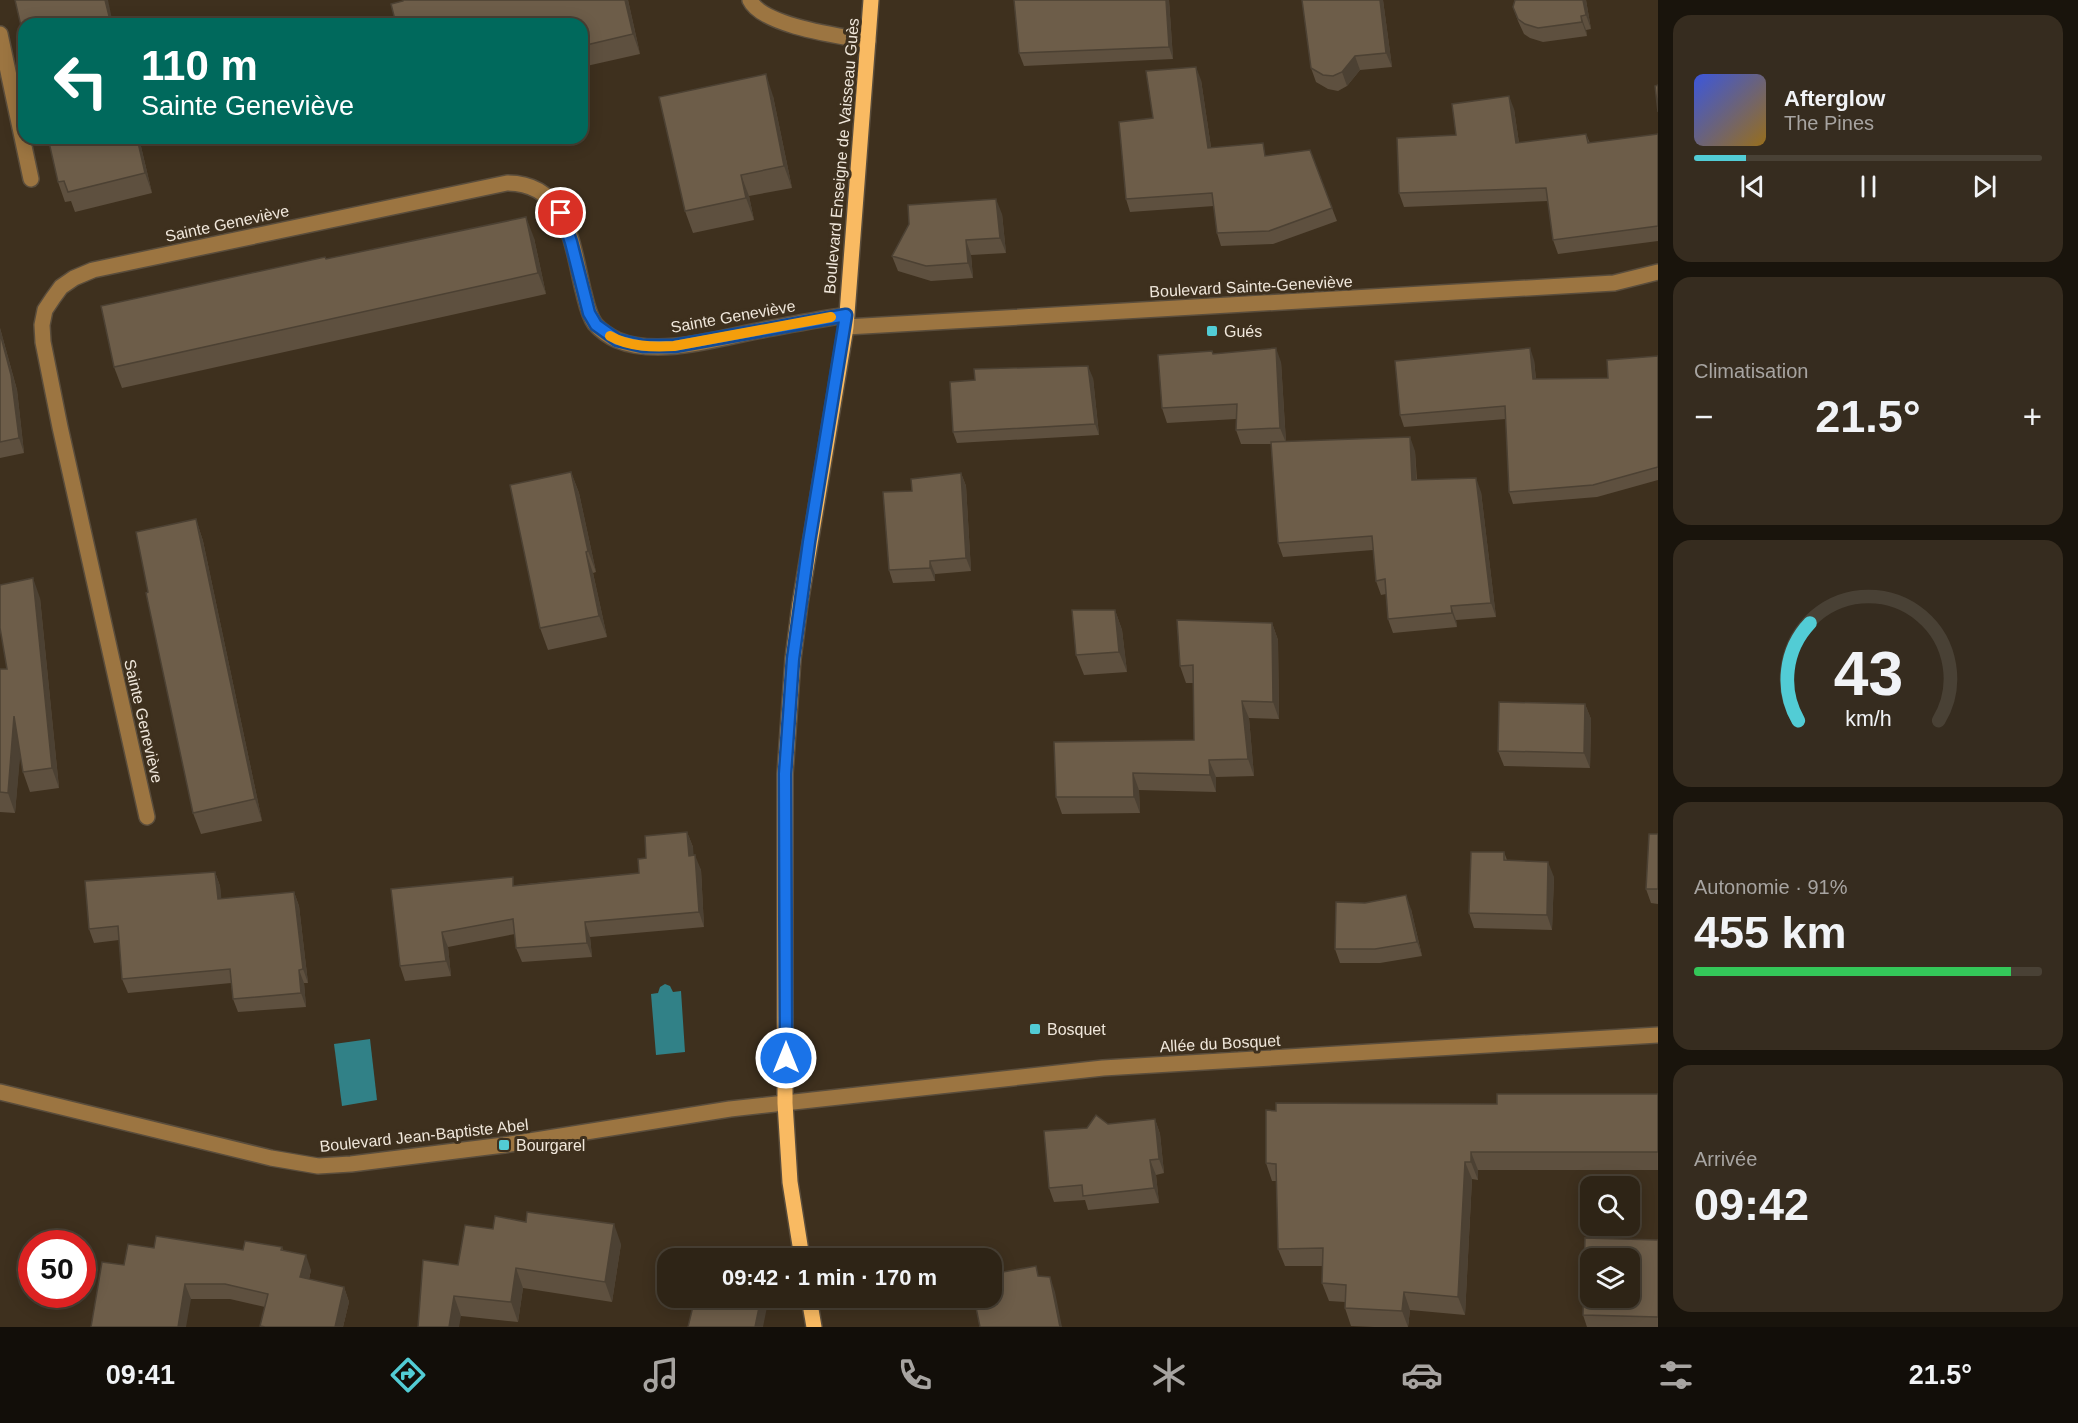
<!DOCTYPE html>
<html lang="fr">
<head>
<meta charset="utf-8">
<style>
	body { margin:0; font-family:Arial,sans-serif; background:#362c1f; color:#f1f3f6; height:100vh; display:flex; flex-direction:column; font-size:22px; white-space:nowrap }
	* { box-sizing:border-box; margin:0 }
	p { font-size:20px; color:#a7a4a1 }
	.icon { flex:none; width:33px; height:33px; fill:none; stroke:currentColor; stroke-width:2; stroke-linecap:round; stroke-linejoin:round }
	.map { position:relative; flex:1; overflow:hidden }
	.panel { display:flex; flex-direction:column; gap:15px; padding:15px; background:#19140c; width:420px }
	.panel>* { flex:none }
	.guide { position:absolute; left:18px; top:18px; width:570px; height:126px; border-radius:18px; box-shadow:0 3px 15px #0003,0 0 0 2px #494135; background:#00695c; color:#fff; overflow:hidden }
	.controls { position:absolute; left:1580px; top:1176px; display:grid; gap:12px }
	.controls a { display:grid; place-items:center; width:60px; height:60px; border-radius:12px; background:#2e2416; box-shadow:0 3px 15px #0003,0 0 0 2px #494135; font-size:30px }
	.speed { position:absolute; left:18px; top:1230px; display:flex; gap:12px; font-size:30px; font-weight:700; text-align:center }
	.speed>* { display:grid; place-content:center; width:78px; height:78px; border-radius:50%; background:#2e2416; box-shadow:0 3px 15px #0003,0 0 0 2px #494135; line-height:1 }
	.speed .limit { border:9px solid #d22; background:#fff; color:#111 }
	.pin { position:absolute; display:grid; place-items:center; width:51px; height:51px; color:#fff; margin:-26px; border:3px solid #fff; border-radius:50%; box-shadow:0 2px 6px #0007 }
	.me { position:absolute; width:66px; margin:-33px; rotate:0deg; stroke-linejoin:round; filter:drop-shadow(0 0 4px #0008) }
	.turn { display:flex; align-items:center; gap:21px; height:126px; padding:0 24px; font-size:27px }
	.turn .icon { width:78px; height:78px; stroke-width:2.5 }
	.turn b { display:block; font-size:42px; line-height:51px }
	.big { font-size:45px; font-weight:600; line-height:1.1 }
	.panel .widget { flex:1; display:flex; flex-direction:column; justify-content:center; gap:9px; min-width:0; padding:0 21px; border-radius:18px; background:#362c1f }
	.panel .dial { align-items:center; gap:0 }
	.dial svg { height:156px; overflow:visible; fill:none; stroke:#494135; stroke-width:7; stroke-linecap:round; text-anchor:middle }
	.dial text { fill:#f1f3f6; stroke:none }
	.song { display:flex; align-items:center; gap:18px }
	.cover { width:72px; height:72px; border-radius:9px; background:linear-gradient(135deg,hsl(230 70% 55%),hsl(40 70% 35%)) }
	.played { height:6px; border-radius:3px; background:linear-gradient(90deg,#52ccd5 15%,#494135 15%) }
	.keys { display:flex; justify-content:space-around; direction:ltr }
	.heat { display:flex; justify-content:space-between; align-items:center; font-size:33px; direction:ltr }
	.charge { height:9px; border-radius:4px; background:linear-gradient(90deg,#34c759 91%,#494135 0) }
	.trip { position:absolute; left:657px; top:1248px; width:345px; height:60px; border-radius:18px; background:#2e2416; box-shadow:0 3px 15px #0003,0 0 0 2px #494135; font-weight:600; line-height:60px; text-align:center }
	.dock { display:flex; height:96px; justify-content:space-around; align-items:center; background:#120e09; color:#a7a4a1 }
	.dock .icon { width:42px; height:42px }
	.dock .active { color:#52ccd5 }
	.dock b { font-size:27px; color:#f1f3f6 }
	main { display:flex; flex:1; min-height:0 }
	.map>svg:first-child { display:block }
	.water { fill:#318187 }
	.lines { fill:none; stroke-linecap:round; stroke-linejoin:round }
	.minor-casing { stroke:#5a4d3c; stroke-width:18 }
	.major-casing { stroke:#5a4d3c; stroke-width:18 }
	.minor { stroke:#9c7541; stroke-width:15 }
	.major { stroke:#f9ba62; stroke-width:15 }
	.wall { fill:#5e503f }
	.shaded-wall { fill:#4c4133 }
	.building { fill:#6d5d49; stroke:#4c4133; stroke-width:1.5; fill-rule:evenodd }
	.route-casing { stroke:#114b97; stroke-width:15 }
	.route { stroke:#1a73e8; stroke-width:10 }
	.slow { stroke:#f59e0b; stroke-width:10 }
	.poi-dot { fill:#52ccd5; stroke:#3e301e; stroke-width:2 }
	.labels { text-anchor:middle; stroke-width:6; stroke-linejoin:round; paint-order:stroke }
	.street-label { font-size:16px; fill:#f0e7db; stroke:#3e301e }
	.poi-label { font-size:16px; fill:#f0e7db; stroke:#3e301e; text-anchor:start }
</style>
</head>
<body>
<main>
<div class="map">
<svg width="1658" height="1327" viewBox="0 0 1658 1327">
	<rect width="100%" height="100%" fill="#3e301e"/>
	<g class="water">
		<path d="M665,984l5,2 3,6 8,-1 4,61 -29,3 -5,-61 7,-1 2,-6z"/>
		<path d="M370,1039l7,61 -35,6 -8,-62z"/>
	</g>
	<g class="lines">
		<g class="minor-casing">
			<g id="minor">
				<path d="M750,0c12,26 90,36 118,41"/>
				<path d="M0,34l31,145"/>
				<path d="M846,327l768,-44 44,-11"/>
				<path d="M147,817l-87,-390 -17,-85 -1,-17 3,-15 8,-12 8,-11 13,-9 19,-8 414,-87c60,0 65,61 76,107 3,11 5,24 12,34 5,6 15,13 22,16 40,17 99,-1 140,-9 30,-6 60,-11 89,-16"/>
				<path d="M0,1092l271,66 47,8 33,-2 153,-19 226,-36 373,-41 555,-33"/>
			</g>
		</g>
		<g class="major-casing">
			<g id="major">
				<path d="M802,1258l-12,-76 -5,-79v-329l8,-115 7,-55 46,-277 25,-327"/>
				<path d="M809,1298l5,29"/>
			</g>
		</g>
		<use href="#minor" class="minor"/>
		<use href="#major" class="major"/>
	</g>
	<g class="wall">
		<path d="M628,0l12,54 -58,13v-43z"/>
		<path d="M1169,0l4,59 -149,7 -5,-13z"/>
		<path d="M1302,0h81l9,67 -32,3 -13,16 -9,5 -10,-2 -12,-7 -5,-14z"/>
		<path d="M1515,0h71l5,29 -5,1 1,6 -44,6 -13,-4 -6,-4 -6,-13 -5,-14z"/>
		<path d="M1201,80l10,67 57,9 64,52 5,13 -64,23 -52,2 -4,-13 -3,-27 -84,6 -4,-13 27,-81z"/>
		<path d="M773,96l19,92 -43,8 5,24 -61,13 -8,-22z"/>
		<path d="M1514,109l5,34 67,-9 4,9 68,-9v107l-100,13 -5,-14 -5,-39 -144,6 -5,-14 57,-58z"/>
		<path d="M139,138l13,55 -77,19 -4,-11 -6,1 -7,-20z"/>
		<path d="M1002,214l4,39 -35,2 2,23 -42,3 -33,-10 -6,-15z"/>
		<path d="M534,238l12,56 -424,94 -8,-21 212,-108z"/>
		<path d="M0,328l17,62 7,63 -24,5z"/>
		<path d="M1213,354l68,8 5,80 129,9 2,29 64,12 15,125 -40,3 1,7 -64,6 -5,-14 -2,-25 -5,1 -5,-14 -3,-31 -90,7 -5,-14 -7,-99h-30l-5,-14v-11l-69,4 -5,-15z"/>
		<path d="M1658,356v124l-61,17 -84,7 -4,-12 -3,-73 -102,8 -4,-12 134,-55 2,19 72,-1z"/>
		<path d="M1093,378l6,57 -142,8 -4,-11z"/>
		<path d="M571,472l8,21 17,79 -3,1 14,64 -59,13 -8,-22z"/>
		<path d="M961,473l5,13 5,85 -36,3v7l-42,2 -4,-13 23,-79z"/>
		<path d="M196,519l7,22 59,280 -61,13 -8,-21 -45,-221z"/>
		<path d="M40,598l19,190 -29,4 -7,-20 -3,-19 -5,60 -15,-1v-143h7z"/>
		<path d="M1115,610l7,20 5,42 -43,3 -8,-20z"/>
		<path d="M1272,623l6,17 1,79 -30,-1 5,58 -38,1v15l-77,-2 1,23 -78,1 -6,-17 138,-57 -1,-57h-7l-6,-17z"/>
		<path d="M1585,704l6,15 -1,49 -86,-2 -6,-15z"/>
		<path d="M687,832l6,15v8l8,15 3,57 -114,10 2,20 -70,5 -6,-14 -1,-14 -67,13 3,29 -46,5 -5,-15 -9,-77 125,-4 123,-12 7,-15z"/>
		<path d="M1658,834v70l-7,-1 -5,-14z"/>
		<path d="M1504,852l3,8 47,17 -2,53 -78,-2 -5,-15z"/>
		<path d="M215,872l5,14 1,13 73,-7 5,14 9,77h-4l2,24 -68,5 -5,-13 -2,-16 -103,10 -6,-14 -3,-39 -25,3 -5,-14z"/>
		<path d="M1411,909l11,47 -42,7h-40l-5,-14z"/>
		<path d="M1658,1094v76h-180v10l-6,-1 -7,136 -55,-5 -2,17h-34l-23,-1 -6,-18v-6l-16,-1 -7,-18 1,-17h-38l-7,-17 -1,-68h-5l-6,-18 10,-52 221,-7z"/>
		<path d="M1155,1119l5,15 4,39 -8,2 3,28 -71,7 -3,-10 -31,2 -5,-14 38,-60 21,-4z"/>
		<path d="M1658,1240v87h-71l-4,-12z"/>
		<path d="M621,1244l-9,58 -89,-14 -5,34 -57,-6 -43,11 40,-62z"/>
		<path d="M282,1247l1,3 28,20 -2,9 35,8 5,15 -6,25h-83v-1l5,-19 -35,-8h-39l-67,-34 30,-17 89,2z"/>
	</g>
	<g class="shaded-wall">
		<path d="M105,0h3l5,24h-2z"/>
		<path d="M625,0h3l12,54 -7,-20z"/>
		<path d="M1166,0h3l4,59 -4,-12z"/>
		<path d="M1380,0h3l9,67 -6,-14z"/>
		<path d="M1583,0h3l5,29 -5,-14z"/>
		<path d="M1581,16l5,14 1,6 -5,-14z"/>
		<path d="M1355,56l5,14 -13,16 -5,-14z"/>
		<path d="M1196,67l5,13 12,81 -5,-13z"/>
		<path d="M766,74l7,22 19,92 -8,-22z"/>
		<path d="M1509,96l5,13 7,48 -5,-14z"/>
		<path d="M137,138h2l13,55 -7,-20z"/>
		<path d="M741,175l8,21 5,24 -8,-22z"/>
		<path d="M996,199l6,15 4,39 -6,-15z"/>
		<path d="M526,217l8,21 12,56 -8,-21z"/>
		<path d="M966,240l5,15 2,23 -5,-15z"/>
		<path d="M0,328l17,62 7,63 -5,-15 -19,-105z"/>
		<path d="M1276,348l5,14 5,81 -6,-15z"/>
		<path d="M1530,348l4,12 3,31 -4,-12z"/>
		<path d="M1088,366l5,12 6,57 -4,-11z"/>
		<path d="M1410,437l5,14 2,43 -5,-14z"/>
		<path d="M571,472l8,21 17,79 -8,-21z"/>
		<path d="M961,473l5,13 5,85 -5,-13z"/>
		<path d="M1476,478l5,14 15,125 -5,-14z"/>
		<path d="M196,519l7,22 59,280 -7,-22z"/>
		<path d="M586,552l7,21 14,64 -8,-21z"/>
		<path d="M930,561l5,13v7l-5,-13z"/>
		<path d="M33,578l7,20 19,190 -7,-20z"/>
		<path d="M1451,606l5,14 1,7 -5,-14z"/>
		<path d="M1115,610l7,20 5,42 -8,-20z"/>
		<path d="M1272,623l6,17 1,79 -6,-17z"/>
		<path d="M1242,701l7,17 5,58 -6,-17z"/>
		<path d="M1585,704l6,15 -1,49 -6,-15z"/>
		<path d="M14,716l8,20 -7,77 -7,-20z"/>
		<path d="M1209,760l7,17v15l-6,-17z"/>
		<path d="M1133,773l6,17 1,23 -6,-16z"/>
		<path d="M687,832l6,15 2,24 -6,-15z"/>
		<path d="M695,855l6,15 3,57 -5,-15z"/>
		<path d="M1548,862l6,15 -2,53 -5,-15z"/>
		<path d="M215,872l5,14 3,27 -5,-14z"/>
		<path d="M294,892l5,14 9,77 -5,-14z"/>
		<path d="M1406,895l5,14 11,47 -5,-14z"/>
		<path d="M585,922l5,15 2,20 -5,-14z"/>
		<path d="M442,932l6,15 3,29 -5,-15z"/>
		<path d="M299,970l5,13 2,24 -5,-14z"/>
		<path d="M1155,1119l5,15 4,39 -5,-14z"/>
		<path d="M1471,1152l7,18v10l-7,-18z"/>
		<path d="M1150,1160l6,15 3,28 -5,-15z"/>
		<path d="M1465,1162l7,17 -7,136 -7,-18z"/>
		<path d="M614,1224l7,20 -9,58 -7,-20z"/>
		<path d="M306,1255l5,15 -5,22 -6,-15z"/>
		<path d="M516,1268l7,20 -5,34 -7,-20z"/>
		<path d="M1050,1277l5,15 7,35h-2z"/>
		<path d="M185,1284l6,15 -5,28h-8z"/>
		<path d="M344,1287l5,15 -6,25h-8z"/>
		<path d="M1404,1292l6,18 -2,17 -6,-16z"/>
		<path d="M454,1296l7,20 -2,11h-10z"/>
		<path d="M761,1298h5l2,4 -5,25h-8z"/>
	</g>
	<g class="building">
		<path d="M15,0h90l6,24h-87v15z"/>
		<path d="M403,0h222l8,34 -51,12v-22h-186l-5,-20 12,-3z"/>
		<path d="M1014,0h152l3,47 -150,6z"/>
		<path d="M1302,0h78l6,53 -31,3 -13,16 -9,4 -10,-1 -12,-7z"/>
		<path d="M1515,0h68l3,15 -5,1 1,6 -44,6 -13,-4 -7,-5 -5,-12z"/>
		<path d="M1196,67l12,81 55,-5 2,13 45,-6 22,58 -63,23 -52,2 -5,-40 -86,6 -7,-77 34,-4 -7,-47z"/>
		<path d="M766,74l18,92 -43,9 5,23 -61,13 -26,-114z"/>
		<path d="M1658,85v27l-3,-26z"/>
		<path d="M1509,96l7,47 70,-9 2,9 70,-9v92l-105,14 -7,-52 -147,5 -2,-55 59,-3 -4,-31z"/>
		<path d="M48,138h89l8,35 -77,19 -4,-11 -6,1z"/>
		<path d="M996,199l4,39 -34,2 2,23 -42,3 -34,-10 17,-32 -1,-19z"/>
		<path d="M526,217l12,56 -424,94 -13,-61 224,-49 1,2z"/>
		<path d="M0,333l11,42 8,63 -19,4z"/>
		<path d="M1276,348l4,80 -44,2 1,-26 -75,4 -4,-53 54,-4 1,3z"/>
		<path d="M1530,348l3,31 75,-1 -1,-18 51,-4v111l-65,18 -84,7 -4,-86 -105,9 -5,-54z"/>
		<path d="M1088,366l7,58 -142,8 -3,-50 25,-2 -1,-11z"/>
		<path d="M1410,437l2,43 64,-2 15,125 -40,3 1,7 -64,6 -3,-40 -9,2 -4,-45 -94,7 -7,-101z"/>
		<path d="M571,472l17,79 -2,1 13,64 -59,12 -30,-143z"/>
		<path d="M961,473l5,85 -36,3v7l-41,2 -6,-78 29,-1 -1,-12z"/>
		<path d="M196,519l59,280 -62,14 -47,-220 2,-1 -12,-60z"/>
		<path d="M33,578l19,190 -29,4 -9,-56 -6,77 -8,-1v-123h7l-7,-41v-43z"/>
		<path d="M1072,610h43l4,42 -43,3z"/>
		<path d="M1177,620l95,3 1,79 -31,-1 6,58 -39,1 1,15 -77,-2 1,24h-78l-2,-55 140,-2 -1,-75 -13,1z"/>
		<path d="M1499,702l86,2 -1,49 -86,-2z"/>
		<path d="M687,832l2,24 6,-1 4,57 -114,10 2,21 -71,5 -3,-29 -71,13 4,29 -46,5 -9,-77 122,-12v9l126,-13 -1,-14 8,-1 -1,-22z"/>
		<path d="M1649,834h9v55h-12z"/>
		<path d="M1471,852h33v8l44,2 -1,53 -78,-2z"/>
		<path d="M215,872l3,27 76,-7 9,77 -4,1 2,23 -68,6 -3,-30 -108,10 -4,-53 -29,3 -4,-48z"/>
		<path d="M1406,895l11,47 -42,7h-40l1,-47 29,1z"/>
		<path d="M1497,1094h161v58h-187v10h-6l-7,135 -54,-5 -2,19 -57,-3 1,-23 -24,-2 1,-35 -45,1 -2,-85 -10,-1v-53l10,1v-8l221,1z"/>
		<path d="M1096,1115l12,9 47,-5 4,40 -9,1 4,28 -71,8 -1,-11 -33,3 -5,-57 43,-3z"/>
		<path d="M527,1212l87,12 -9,58 -89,-14 -5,34 -57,-6 -5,31h-31l5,-67 35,5 7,-40 28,4 2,-13 31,6z"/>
		<path d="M156,1236l87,14 2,-9 37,6 -1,3 25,5 -6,22 44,10 -9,40h-70l-5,-1 8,-32 -43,-10h-40l-7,43h-87l11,-65 22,3 4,-21 26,4z"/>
		<path d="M1585,1238l73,2v77l-75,-2zM1590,1258h39v40h-39z"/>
		<path d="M1036,1266l2,10 12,1 10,50h-80l-6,-29h18v-24z"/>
		<path d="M695,1298h66l-6,29h-67z"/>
	</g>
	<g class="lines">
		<g class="route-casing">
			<path id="route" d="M561,213l10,29 18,71 7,12 21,15 26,6h31l172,-31 -37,227 -16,117 -8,115 1,284"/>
		</g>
		<use href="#route" class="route"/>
		<path class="slow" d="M610,336c19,11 43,11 64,10l157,-29"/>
	</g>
	<g class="poi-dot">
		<rect x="1206" y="325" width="12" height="12" rx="3"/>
		<rect x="1029" y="1023" width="12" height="12" rx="3"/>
		<rect x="498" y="1139" width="12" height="12" rx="3"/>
	</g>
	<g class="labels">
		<g class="street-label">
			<text transform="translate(841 156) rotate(-85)" y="6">Boulevard Enseigne de Vaisseau Guès</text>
			<text transform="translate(227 223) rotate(-12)" y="6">Sainte Geneviève</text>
			<text transform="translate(1251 286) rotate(-3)" y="6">Boulevard Sainte-Geneviève</text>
			<text transform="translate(733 316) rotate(-10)" y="6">Sainte Geneviève</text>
			<text transform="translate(144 721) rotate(77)" y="6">Sainte Geneviève</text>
			<text transform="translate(1220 1043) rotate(-3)" y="6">Allée du Bosquet</text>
			<text transform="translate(424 1135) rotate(-6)" y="6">Boulevard Jean-Baptiste Abel</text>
		</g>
		<g class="poi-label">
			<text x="1224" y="337">Gués</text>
			<text x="1047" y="1035">Bosquet</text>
			<text x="516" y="1151">Bourgarel</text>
		</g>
	</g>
</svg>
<div class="controls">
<a><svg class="icon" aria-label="search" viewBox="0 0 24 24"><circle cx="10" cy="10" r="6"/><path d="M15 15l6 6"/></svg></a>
<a><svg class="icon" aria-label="layers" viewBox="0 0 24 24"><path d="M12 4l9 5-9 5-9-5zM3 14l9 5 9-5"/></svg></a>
</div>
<div class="speed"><div class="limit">50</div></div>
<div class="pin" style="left:561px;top:213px;background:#d93025"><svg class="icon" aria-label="arrive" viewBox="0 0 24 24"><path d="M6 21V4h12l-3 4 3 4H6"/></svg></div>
<svg class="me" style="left:786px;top:1058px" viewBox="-20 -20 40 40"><circle r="17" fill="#1a73e8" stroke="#fff" stroke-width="3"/><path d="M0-11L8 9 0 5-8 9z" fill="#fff"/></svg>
<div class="trip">09:42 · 1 min · 170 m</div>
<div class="guide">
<div class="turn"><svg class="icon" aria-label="left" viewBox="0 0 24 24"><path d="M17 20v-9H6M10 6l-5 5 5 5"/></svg><div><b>110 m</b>Sainte Geneviève</div></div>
</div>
</div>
<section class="panel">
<div class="widget">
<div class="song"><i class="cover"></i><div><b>Afterglow</b><p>The Pines</p></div></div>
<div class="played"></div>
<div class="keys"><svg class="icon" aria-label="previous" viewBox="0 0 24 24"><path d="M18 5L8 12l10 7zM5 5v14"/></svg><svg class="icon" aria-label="pause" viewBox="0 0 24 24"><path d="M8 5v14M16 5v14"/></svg><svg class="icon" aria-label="next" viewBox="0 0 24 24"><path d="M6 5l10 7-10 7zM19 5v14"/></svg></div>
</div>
<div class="widget"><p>Climatisation</p>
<div class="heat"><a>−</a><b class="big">21.5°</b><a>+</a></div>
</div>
<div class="widget dial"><svg viewBox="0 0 100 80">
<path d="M14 69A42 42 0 1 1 86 69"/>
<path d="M14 69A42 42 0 0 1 20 19" stroke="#52ccd5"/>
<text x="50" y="56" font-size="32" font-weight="700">43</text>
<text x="50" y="72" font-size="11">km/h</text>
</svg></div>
<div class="widget"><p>Autonomie · 91%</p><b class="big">455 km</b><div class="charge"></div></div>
<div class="widget"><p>Arrivée</p><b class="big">09:42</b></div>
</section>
</main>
<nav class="dock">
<b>09:41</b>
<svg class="icon active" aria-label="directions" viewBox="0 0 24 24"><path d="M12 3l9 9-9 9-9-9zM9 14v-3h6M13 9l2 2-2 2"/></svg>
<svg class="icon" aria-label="music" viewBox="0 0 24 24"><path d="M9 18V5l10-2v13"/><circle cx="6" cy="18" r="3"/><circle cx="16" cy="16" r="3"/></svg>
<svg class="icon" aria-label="phone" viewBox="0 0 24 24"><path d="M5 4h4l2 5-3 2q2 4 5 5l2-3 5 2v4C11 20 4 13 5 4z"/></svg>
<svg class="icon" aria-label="climate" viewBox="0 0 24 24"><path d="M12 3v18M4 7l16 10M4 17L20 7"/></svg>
<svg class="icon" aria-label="car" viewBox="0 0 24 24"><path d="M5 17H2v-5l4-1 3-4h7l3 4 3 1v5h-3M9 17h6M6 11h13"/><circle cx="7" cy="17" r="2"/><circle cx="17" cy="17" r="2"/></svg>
<svg class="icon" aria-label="filters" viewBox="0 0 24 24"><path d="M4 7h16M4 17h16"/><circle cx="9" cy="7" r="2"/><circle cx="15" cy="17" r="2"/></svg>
<b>21.5°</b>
</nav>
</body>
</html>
